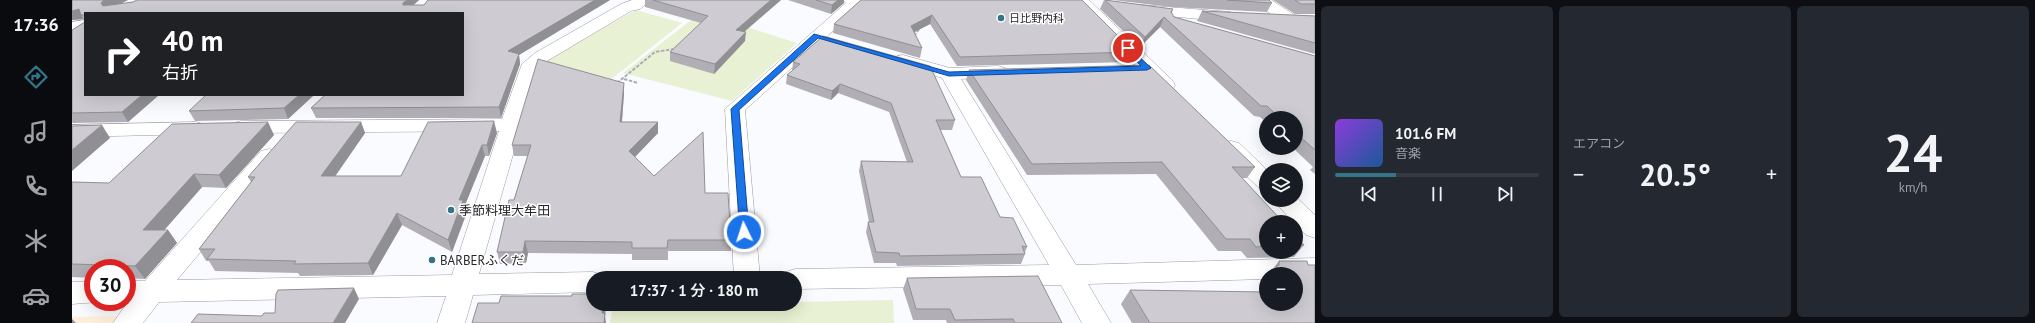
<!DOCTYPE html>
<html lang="ja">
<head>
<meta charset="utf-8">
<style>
	body { margin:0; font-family:"PT Sans","Noto Sans JP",sans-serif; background:#242831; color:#f1f3f6; height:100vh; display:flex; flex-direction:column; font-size:15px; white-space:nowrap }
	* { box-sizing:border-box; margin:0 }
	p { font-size:13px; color:#9ea1a6 }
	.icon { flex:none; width:22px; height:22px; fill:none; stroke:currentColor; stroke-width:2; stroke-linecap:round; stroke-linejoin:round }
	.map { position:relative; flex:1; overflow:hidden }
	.panel { display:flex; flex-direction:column; gap:6px; padding:6px; background:#0d0f14; width:720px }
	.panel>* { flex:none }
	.top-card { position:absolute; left:12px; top:12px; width:380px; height:84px; border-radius:0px; box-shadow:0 4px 16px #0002; background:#202124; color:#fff; overflow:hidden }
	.buttons { position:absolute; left:1187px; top:111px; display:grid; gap:8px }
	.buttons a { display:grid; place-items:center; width:44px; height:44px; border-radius:50%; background:#171b24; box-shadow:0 4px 16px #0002; font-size:20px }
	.speed { position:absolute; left:12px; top:259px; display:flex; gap:8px; font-size:20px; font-weight:700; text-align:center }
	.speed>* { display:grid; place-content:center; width:52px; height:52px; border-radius:50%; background:#171b24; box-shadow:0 4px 16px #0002; line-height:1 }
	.speed .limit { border:6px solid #d22; background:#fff; color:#111 }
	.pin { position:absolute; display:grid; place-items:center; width:34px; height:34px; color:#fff; margin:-17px; border:2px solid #fff; border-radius:50%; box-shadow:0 1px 4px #0007 }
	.me { position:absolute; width:44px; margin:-22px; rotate:356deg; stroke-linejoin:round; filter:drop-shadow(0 0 3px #0008) }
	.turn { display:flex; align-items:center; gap:14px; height:84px; padding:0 12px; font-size:18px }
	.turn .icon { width:52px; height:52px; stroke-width:2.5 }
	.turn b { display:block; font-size:28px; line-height:34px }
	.big { font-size:30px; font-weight:600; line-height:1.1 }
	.panel .widget { flex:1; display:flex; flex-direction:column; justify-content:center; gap:6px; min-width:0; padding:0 14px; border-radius:6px; background:#242831 }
	.panel .dial { align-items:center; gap:0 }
	.dial b { font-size:52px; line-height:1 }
	.song { display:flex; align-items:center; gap:12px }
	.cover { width:48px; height:48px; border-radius:6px; background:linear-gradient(135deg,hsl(270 70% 55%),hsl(210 70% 35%)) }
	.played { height:4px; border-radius:2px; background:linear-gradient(90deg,#347388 30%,#363941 30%) }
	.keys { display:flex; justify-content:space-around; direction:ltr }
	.heat { display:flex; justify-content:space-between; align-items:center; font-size:22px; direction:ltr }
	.panel .tiles { flex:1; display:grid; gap:6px; grid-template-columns:repeat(3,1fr) }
	.trip { position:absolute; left:514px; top:271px; width:216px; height:40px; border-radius:20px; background:#171b24; box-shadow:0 4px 16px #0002; font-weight:600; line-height:40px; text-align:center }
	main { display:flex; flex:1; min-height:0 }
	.menu { display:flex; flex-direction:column; width:72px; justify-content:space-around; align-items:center; background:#090b0e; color:#9ea1a6 }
	.menu .icon { width:28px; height:28px }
	.menu .on { color:#347388 }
	.menu b { font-size:18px; color:#f1f3f6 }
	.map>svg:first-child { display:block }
	.education { fill:#feefdc }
	.green { fill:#e8f1d3 }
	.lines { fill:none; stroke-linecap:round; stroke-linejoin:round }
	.minor-casing { stroke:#989aa0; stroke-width:1 }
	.path { stroke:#adaeb1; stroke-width:2; stroke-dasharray:3.5 1.5; stroke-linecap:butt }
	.minor { fill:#fff; fill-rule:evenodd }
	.wall { fill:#b1afb5 }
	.shaded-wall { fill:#908f93 }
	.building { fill:#ceccd2; stroke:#908f93 }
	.route { fill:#1a73e8; stroke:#114b97 }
	.poi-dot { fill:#347388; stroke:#fff; stroke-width:1.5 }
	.labels { text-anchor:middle; stroke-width:3; stroke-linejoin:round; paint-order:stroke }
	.far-poi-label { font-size:11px; fill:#27272a; stroke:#fff; text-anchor:start }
	.poi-label { font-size:13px; fill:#27272a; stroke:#fff; text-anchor:start }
</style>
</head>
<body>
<main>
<nav class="menu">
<b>17:36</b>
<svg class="icon on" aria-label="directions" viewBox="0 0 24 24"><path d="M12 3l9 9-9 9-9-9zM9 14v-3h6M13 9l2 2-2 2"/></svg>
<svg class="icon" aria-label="music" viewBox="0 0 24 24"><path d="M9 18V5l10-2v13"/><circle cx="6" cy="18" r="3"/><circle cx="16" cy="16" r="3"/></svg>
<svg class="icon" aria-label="phone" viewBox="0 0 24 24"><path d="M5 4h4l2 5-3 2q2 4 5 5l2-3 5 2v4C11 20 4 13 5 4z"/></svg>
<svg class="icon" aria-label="climate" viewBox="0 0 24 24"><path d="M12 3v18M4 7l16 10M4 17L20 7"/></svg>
<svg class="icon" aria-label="car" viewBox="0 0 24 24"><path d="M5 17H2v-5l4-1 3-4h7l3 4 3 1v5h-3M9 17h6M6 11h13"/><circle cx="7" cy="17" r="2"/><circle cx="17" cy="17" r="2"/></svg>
</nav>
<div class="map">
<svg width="1243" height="323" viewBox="0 0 1243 323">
	<rect width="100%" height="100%" fill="#fafbff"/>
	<path class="education" d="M47,316l-6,7h-41v-6z"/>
	<g class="green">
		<path d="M564,10l46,13 -73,58 -66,-20z"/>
		<path d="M630,13l95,30 -65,58 -109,-28 63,-49z"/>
		<path d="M821,300l1,23h-284l3,-18 182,-1v-2z"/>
	</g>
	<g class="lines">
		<g class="minor-casing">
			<g id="minor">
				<path d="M560,0h19l-11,9 -9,2 -84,50 -10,9 -58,204 114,-2 9,3 2,3h-11v14l-120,3 -8,28h-28l9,-27 -287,6 -16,21h-30l14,-20 -2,-1h2v-21h18l116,-130 8,-2 8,2 3,5 -3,5 -100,119 275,-5 47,-144 -258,2 -7,-2 -3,-4 3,-4 7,-2 261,-2 20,-55 13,-11 86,-49z"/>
				<path d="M771,0h20l2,2 -120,108 15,168h-26l-9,-169 121,-106z"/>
				<path d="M1000,0h17l84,81 2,4 -2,4 -7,2 -7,-2z"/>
				<path d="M1180,0h19l44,28v12l-6,-1 -55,-36z"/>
				<path d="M1071,5l87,7 6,2 2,3 -2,3 -6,2 -93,-9 -2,-3 2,-3z"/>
				<path d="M13,20v10l-13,2v-10z"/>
				<path d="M831,55l47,13 48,-2 7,2 2,4 -2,4 -44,3 115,186 239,-7v20h-19v-4h-30v5l-178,5 23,39h-29l-21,-38 -266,4v-11h-13l4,-6 9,-3 254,-4 -107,-187 -45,-14 -3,-4 3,-4z"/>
				<path d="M124,122l7,2 3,4 -3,4 -7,2 -124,3v-12z"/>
				<path d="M1159,141l8,2 28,27 -1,19 -8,-2 -35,-34 -3,-5 3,-5z"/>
				<path d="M1224,197l19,18v23l-9,-3 -10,-10v-3h-3l-20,-22h23z"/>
				<path d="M0,282h21v20h5l-26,2z"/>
			</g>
		</g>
		<g class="path">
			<path d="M842,36l6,-8"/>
			<path d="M552,79l14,4"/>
			<path d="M545,83l38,-31 20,-3"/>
		</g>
		<use href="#minor" class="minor"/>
	</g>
	<g class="wall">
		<path d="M0,0h56l-8,4 13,-2 4,-2h282l-6,5h11l4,-5h182l-91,55 1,9 -19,54h-185l-5,-10 14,-13h138v-82h-378v9l-2,-3 -11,1z"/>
		<path d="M573,0h136l-37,31 1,10 -31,33 -44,-13v-9l31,-29 -56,-16z"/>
		<path d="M716,0h56v3l-13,11z"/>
		<path d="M789,0l273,52 -4,10 -173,4 -27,-42 -16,8 8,16 -2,10 -87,-25 1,-9z"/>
		<path d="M1032,0l69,9 -1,4 2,4 141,39v118l-5,-4 3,-3 -20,-19h3v-30h-30v4l-6,-5 -6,-1 -94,-89 -20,20 -40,-38z"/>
		<path d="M1041,0h156l3,3 -5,9 -96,-5z"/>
		<path d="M1201,0h42v14h-20z"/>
		<path d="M1130,11l113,5v38l-118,-33z"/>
		<path d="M0,30l13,65h74l-31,27 -55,1 -1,-1z"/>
		<path d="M721,62l162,58 -3,10h-12l21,47 66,70 -2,5v2l-4,10 -124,2 -1,-3h-22l-8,-31 2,-10h1l-10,-51 2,-10 46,1 -18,-50 -51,-19 -7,7 -45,-16 1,-9 5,-4z"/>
		<path d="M897,70l286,97 -8,11h-5l24,44v30h30v-16l8,9 -10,12 -47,1 -6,-7h-23l-62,-77 -129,1 -61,-95z"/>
		<path d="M552,83v10l-2,29 36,11 -23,24 19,19 51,17 26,47v11h-63v9h-36v-6l-104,-1 -2,10 -26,1 -3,-12 31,-96h-14l-2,-11z"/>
		<path d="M242,95l-26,24 -93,2 -6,-10z"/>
		<path d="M289,122l4,11 -30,43h66l96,-43 -8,23h-4l-20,49 2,7 -15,40 -50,-27 -29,50 -73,1 -2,-3 -83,-2 -6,-10h-3l-7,-12 52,-67 -3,-5z"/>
		<path d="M202,135l-48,53 -24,-1 -38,43h4l9,13 -32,36 -18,-1v-10h-34v10l-21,-1v-95l37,1z"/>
		<path d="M1207,261l29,4 7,58h-183l-11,-19 9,-14 166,14v-30h-27z"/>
		<path d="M835,278l155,45h-115l-1,-3h-33l-10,-31z"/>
	</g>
	<g class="shaded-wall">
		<path d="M32,0h24l-19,9 -2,3 -6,-9z"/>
		<path d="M335,0h12l-13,12 -3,-7v-2z"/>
		<path d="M523,0h15l-91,55 1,9 -19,54 -2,-11 9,-56z"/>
		<path d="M699,0h10l-45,39v-9z"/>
		<path d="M766,0h6v3l-13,11 1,-9z"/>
		<path d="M7,9l2,6 2,4 -11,1v-9z"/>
		<path d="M860,15l-2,9 -21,11 2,-9z"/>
		<path d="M1092,17l-4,10 -20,20 5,-10z"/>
		<path d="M674,32l-1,9 -31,33 1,-10z"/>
		<path d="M552,83v10l-3,40 -1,-11z"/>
		<path d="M768,84l-2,9 -7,7 1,-9z"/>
		<path d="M70,95h17l-31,27 -6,-10z"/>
		<path d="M227,95h15l-26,24 -4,-11z"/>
		<path d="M422,121l3,12 -8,23 -2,-11z"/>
		<path d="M196,122l6,13 -48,53 -7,-13z"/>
		<path d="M289,122l4,11 -38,55 -6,-12z"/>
		<path d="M586,122v11l-28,29 -1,-11z"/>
		<path d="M30,125l8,13 -38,33v-21z"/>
		<path d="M410,145l3,11 -20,49 2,7 -15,40 -4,-12 11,-40z"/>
		<path d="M122,174l8,13 -49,56 -10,-13z"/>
		<path d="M325,213l5,12 -29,50 -5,-12z"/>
		<path d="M96,230l9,13 -32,36 -10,-13z"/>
		<path d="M453,241l3,12 -2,10 -3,-11z"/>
		<path d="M282,288l5,11 -14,24h-12z"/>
		<path d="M531,304h2l1,4 -1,8 1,7h-2l-2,-10z"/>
		<path d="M0,319l4,4h-4z"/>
	</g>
	<g class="building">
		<path d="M0,0h32l-3,3 2,3 30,-4 4,-2h270l-4,3v2h21l4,-5h167l-87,51 11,3 -20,53 -188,1 14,-13h138v-82h-378v2h-4l-2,-6 -7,2z"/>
		<path d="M581,0h118l-35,30 10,2 -31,32 -45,-12 38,-36z"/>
		<path d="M744,0h22l-6,5z"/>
		<path d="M789,0h221l52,52 -174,5 -28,-42 -21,11 11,22 -88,-24z"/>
		<path d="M1033,0l68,9 -2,3 3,5 141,39v94l-19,-17v-15h-16l-13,-12h-6l-97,-89 -19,20z"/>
		<path d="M1155,0h42l3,3z"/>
		<path d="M1223,0h20v4h-14z"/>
		<path d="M1130,11l113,5v27z"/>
		<path d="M13,22v73h57l-20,17 -50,1v-83z"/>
		<path d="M751,36l107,30 25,54h-19l25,57h20l19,40 13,1 14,29 -5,-1 3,8 -125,2 -1,-3 -23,-1 -8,-30h6l-13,-61 52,1 -22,-59 -51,-19 -8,7 -45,-16 13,-11 -7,-2z"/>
		<path d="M466,59l86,24 -4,39h38l-29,29 25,25 49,-44 2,61h23l3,47h-63l-1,8h-35v-6l-107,-1 -2,11h-26l12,-52h5l17,-55h-19z"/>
		<path d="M1077,65l106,102h-23l51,55h-17v24l-10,1 -6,-8h-24l-64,-77 -130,2 -63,-94z"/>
		<path d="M134,95h93l-15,13 -95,3z"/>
		<path d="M422,121l-7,24h-5l-23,55h4l-15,40 -51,-27 -29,50 -74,1 2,-3 -89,-2 8,-10h-16l56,-72h-7l48,-55h65l-40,54h80l27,-54z"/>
		<path d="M196,122l-49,53 -25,-1 -51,56h25l-33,36 -63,-2v-82l37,1 63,-59z"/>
		<path d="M30,125l-30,25v-24z"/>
		<path d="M1224,236l8,9h-8z"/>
		<path d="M1207,261h28l1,4h7v58h-165l-20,-33 136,2v12h30v-12h2l-2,-2v-16h-13l-7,-8 3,-1z"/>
		<path d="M966,276l24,47h-47l-2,-4 -58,1 -5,-11h-34l-9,-31z"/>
		<path d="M282,288l-21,35h-142l7,-9 64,2 2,-3h11l1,-19 2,-4z"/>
		<path d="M500,294h21v10h10l-1,9h3l-1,10h-132l6,-20h21l2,-7h71z"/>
	</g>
	<path class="route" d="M742,34l135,38 192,-6 -17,-18 4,-2 23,22 -4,2 -198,6 -131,-38 -79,72 10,122 -5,4 -4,-2 -9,-125z"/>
	<g class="poi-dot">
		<circle cx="929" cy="18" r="4"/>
		<circle cx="379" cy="210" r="4"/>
		<circle cx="360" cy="260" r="4"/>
	</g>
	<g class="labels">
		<g class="far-poi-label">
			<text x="937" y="22">日比野内科</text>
		</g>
		<g class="poi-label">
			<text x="387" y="215">季節料理大牟田</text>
			<text x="368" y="265">BARBERふくだ</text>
		</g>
	</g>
</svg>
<div class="buttons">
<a><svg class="icon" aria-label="search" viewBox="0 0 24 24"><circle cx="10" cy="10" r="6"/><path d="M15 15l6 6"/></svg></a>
<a><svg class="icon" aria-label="layers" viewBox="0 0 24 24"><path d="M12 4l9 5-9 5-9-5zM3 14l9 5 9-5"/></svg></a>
<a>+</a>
<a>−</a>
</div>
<div class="speed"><div class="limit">30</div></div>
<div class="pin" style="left:1056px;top:48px;background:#d93025"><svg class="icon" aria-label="arrive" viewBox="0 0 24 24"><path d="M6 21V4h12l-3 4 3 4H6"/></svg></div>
<svg class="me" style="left:672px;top:232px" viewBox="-20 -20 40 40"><circle r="17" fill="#1a73e8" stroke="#fff" stroke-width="3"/><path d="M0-11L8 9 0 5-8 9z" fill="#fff"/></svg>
<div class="trip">17:37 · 1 分 · 180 m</div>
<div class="top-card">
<div class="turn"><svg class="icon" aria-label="right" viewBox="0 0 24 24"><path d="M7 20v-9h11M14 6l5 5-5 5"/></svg><div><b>40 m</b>右折</div></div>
</div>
</div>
<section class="panel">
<div class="tiles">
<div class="widget">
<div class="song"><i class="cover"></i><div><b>101.6 FM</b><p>音楽</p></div></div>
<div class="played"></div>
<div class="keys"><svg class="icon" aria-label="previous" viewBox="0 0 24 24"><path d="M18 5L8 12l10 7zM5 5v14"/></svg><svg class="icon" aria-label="pause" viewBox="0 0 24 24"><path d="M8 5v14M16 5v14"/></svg><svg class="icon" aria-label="next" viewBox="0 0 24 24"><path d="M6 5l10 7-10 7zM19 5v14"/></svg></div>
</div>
<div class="widget"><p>エアコン</p>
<div class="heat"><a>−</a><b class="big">20.5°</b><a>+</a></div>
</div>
<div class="widget dial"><b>24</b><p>km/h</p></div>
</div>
</section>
</main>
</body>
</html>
